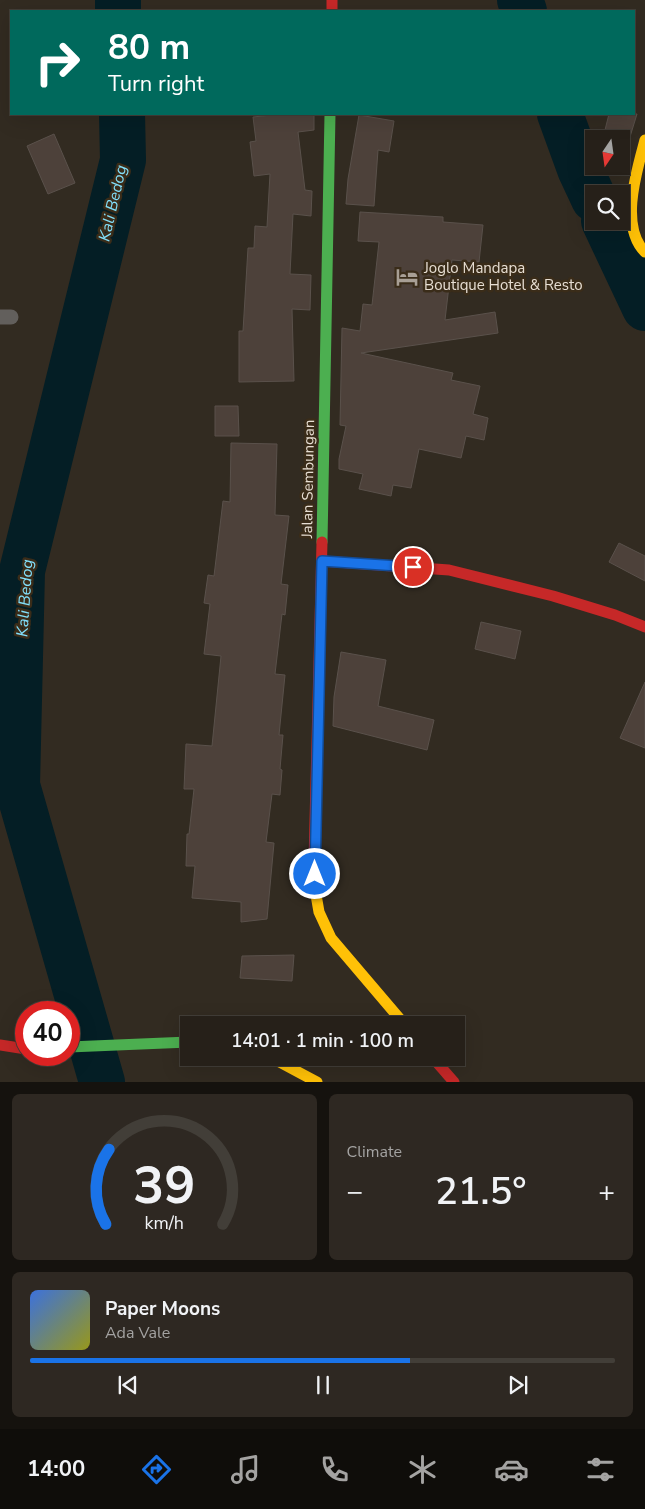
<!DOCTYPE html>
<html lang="en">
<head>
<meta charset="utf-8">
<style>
	body { margin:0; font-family:"Nunito Sans",sans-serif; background:#2e2822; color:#f1f3f6; height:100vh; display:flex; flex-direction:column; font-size:19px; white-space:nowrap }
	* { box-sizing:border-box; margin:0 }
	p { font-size:16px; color:#a4a3a2 }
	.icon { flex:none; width:28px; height:28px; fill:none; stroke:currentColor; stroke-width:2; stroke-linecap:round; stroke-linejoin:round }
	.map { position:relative; height:1082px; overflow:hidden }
	.side { display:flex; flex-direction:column; gap:12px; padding:12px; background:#15120e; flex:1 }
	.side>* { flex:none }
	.banner { position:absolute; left:10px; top:10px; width:625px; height:105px; border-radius:0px; box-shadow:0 5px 20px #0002,0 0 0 1px #423e38; background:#00695c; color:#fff; overflow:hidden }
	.needle { width:32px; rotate:193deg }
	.controls { position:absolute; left:585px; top:130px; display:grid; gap:10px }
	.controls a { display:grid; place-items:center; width:45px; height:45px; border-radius:0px; background:#262019; box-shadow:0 5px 20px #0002,0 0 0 1px #423e38; font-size:25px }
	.speed { position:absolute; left:15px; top:1001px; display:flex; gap:10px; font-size:25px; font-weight:700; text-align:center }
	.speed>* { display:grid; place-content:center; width:65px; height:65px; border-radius:50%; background:#262019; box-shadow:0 5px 20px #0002,0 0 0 1px #423e38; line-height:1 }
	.speed .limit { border:8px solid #d22; background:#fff; color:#111 }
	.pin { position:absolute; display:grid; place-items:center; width:42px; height:42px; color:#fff; margin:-21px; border:2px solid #fff; border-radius:50%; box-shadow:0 1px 5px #0007 }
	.me { position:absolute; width:55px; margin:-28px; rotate:0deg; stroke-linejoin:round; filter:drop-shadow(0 0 4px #0008) }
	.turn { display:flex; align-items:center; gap:18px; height:105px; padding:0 15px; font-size:22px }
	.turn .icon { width:65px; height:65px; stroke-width:2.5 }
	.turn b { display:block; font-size:35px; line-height:42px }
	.big { font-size:38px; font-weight:600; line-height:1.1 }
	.side .tile { flex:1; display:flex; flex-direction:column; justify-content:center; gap:8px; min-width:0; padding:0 18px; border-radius:8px; background:#2e2822 }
	.side .dial { align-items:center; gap:0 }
	.dial svg { height:130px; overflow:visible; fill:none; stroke:#423e38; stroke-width:7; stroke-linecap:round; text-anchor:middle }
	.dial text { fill:#f1f3f6; stroke:none }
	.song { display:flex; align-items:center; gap:15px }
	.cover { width:60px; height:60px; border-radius:8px; background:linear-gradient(135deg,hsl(220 70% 55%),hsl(60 70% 35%)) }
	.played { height:5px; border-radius:2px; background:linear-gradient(90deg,#1a73e8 65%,#423e38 65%) }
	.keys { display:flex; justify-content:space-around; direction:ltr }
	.heat { display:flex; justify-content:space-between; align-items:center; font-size:28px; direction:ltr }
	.side .tiles { flex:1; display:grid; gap:12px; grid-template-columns:1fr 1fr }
	.tile:last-child { grid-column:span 2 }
	.trip { position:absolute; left:180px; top:1016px; width:285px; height:50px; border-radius:0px; background:#262019; box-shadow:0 5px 20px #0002,0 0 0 1px #423e38; font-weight:600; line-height:50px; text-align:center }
	.menu { display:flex; height:80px; justify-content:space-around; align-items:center; background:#0f0d0a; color:#a4a3a2 }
	.menu .icon { width:35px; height:35px }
	.menu .selected { color:#1a73e8 }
	.menu b { font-size:22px; color:#f1f3f6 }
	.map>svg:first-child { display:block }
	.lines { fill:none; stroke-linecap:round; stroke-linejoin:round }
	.river { stroke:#041e25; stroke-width:46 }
	.building { fill:#4d413a; stroke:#5a514b }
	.lane { stroke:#625f5c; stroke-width:15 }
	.fast { stroke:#4caf50; stroke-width:11 }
	.slow { stroke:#ffc107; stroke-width:11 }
	.jam { stroke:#c62828; stroke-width:11 }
	.route-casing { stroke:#114b97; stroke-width:12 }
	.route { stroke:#1a73e8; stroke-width:9 }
	.labels { text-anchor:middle; stroke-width:5; stroke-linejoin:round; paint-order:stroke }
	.poi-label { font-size:15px; fill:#e7ded3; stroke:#3a2c19; text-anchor:start }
	.street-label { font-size:15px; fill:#e7ded3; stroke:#3a2c19 }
	.water-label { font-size:16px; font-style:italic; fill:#82e0fb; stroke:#3a2c19 }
</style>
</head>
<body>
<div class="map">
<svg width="645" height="1082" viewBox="0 0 645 1082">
	<rect width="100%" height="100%" fill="#322b21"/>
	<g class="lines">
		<g class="river">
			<path d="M118,0v11"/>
			<path d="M520,0l4,11"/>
			<path d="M560,114l20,55 14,30"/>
			<path d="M604,221l41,87"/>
			<path d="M102,1082l-85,-297 5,-214 101,-411 -1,-46"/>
		</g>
	</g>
	<g class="building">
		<path d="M281,114h33v16l-16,2 7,58 7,1 -1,25 -18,-2 -3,60 21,1 -1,35 -18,-1 2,72 -55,1v-51h4l5,-83h6l1,-22 12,1 3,-53 -16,2 -4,-34 6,-1 -3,-24z"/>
		<path d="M609,114h28l-8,26 -25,-6z"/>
		<path d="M359,115l35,6 -5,31 -11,-2 -4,56 -28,-2 2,-25z"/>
		<path d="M54,134l21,49 -27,11 -21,-48z"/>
		<path d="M360,212l83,5v5l40,3 -4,37 -27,-2 -7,60 50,-8 3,21 -137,20 92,20 -2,7 29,6 -7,28 15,4 -4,22 -18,-4 -5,22 -42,-9 -8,39 -18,-3 -2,11 -32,-7 4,-15 -24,-5v-10l7,-33 -6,-1 2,-97 18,3 3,-27 9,1 7,-63 -21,-1z"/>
		<path d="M215,406h23l1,30h-24z"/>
		<path d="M231,443l46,1 -2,71 14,1 -8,68 7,1 -3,30 -3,-1 -7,60 10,1 -6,60h4l-3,34 2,1 -2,25 -8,-1 -6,48 8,1 -7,76 -26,3v-20l-49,-4 3,-32h-9l1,-32h2l5,-45h-10l2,-45 26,2 9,-90 -17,-2 6,-50 -6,-1 4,-28 6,1 9,-75 7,1z"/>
		<path d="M619,543l26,13v25l-36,-19z"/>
		<path d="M481,622l40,9 -6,28 -40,-10z"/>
		<path d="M341,652l45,8 -8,46 56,14 -7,30 -94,-24 1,-29z"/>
		<path d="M645,682v66l-25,-10z"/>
		<path d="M294,955l-2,26 -52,-3 2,-22z"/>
	</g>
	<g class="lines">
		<path class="lane" d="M0,317h11"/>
		<g class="fast">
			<path d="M322,542l8,-428"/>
			<path d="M69,1047l120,-5"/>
		</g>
		<g class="slow">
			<path d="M645,140c-8,30 -26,86 0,112"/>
			<path d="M315,889l4,23 12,26 74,87"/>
			<path d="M272,1058l45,24"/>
		</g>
		<g class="jam">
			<path d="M332,0v11"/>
			<path d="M322,561l127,9 104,26 62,19 30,12"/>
			<path d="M315,889l-1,-28 8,-319"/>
			<path d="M0,1045l26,4"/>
			<path d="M433,1058l21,24"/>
		</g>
	</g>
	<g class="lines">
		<g class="route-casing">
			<path id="route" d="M315,874l7,-313 91,6"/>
		</g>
		<use href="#route" class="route"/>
	</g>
	<defs>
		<g id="hotel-bare" transform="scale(1.725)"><path d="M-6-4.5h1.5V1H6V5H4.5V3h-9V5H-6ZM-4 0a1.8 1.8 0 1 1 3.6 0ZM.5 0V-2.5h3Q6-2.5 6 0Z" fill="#a89f95" stroke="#3a2c19" stroke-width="2.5" paint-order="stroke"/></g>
	</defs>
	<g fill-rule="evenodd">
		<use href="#hotel-bare" x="407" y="277"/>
	</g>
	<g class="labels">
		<g class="poi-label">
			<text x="424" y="273">Joglo Mandapa<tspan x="424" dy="17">Boutique Hotel &amp; Resto</tspan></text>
		</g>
		<g class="street-label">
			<text transform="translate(308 479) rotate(-89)" y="5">Jalan Sembungan</text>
		</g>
		<g class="water-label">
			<text transform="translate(112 203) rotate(-77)" y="6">Kali Bedog</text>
			<text transform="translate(24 598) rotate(-86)" y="6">Kali Bedog</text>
		</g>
	</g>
</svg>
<div class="controls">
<a><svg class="needle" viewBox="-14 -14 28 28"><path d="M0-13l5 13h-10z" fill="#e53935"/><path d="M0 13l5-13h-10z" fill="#a4a3a2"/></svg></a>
<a><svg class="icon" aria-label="search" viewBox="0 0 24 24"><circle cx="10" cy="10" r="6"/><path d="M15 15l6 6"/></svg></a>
</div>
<div class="speed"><div class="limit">40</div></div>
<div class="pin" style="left:413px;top:567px;background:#d93025"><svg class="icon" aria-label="arrive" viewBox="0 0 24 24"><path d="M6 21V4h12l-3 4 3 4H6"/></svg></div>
<svg class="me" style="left:315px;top:874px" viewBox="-20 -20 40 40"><circle r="17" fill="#1a73e8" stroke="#fff" stroke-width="3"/><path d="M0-11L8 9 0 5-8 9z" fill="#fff"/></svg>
<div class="trip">14:01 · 1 min · 100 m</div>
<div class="banner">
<div class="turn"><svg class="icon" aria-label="right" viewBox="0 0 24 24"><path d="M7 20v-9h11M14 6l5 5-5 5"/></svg><div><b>80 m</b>Turn right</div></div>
</div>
</div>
<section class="side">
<div class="tiles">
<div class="tile dial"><svg viewBox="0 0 100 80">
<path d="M14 69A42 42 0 1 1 86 69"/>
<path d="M14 69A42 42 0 0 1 16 23" stroke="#1a73e8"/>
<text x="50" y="56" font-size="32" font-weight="700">39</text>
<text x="50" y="72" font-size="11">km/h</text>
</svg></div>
<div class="tile"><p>Climate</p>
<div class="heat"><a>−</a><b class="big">21.5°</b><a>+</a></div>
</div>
<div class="tile">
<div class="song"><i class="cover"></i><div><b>Paper Moons</b><p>Ada Vale</p></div></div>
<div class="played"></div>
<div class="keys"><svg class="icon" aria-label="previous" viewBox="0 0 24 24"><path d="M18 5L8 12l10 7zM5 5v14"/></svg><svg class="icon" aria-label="pause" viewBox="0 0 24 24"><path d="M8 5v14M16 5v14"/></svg><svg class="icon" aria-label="next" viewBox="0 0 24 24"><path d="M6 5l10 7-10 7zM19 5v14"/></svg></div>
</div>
</div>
</section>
<nav class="menu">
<b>14:00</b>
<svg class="icon selected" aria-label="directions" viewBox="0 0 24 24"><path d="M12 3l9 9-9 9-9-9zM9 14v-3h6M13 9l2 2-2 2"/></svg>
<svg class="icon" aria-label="music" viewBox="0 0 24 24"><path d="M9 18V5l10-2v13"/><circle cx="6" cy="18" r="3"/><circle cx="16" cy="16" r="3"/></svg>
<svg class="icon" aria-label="phone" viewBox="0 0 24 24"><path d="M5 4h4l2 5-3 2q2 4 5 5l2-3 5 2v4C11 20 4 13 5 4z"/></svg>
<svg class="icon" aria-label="climate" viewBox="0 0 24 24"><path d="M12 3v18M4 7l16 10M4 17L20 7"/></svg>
<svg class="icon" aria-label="car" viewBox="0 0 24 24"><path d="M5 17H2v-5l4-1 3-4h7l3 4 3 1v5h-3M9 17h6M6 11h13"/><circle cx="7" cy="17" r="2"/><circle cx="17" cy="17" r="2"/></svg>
<svg class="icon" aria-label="filters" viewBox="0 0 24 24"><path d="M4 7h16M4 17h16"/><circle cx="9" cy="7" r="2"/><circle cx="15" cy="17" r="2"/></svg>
</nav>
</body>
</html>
